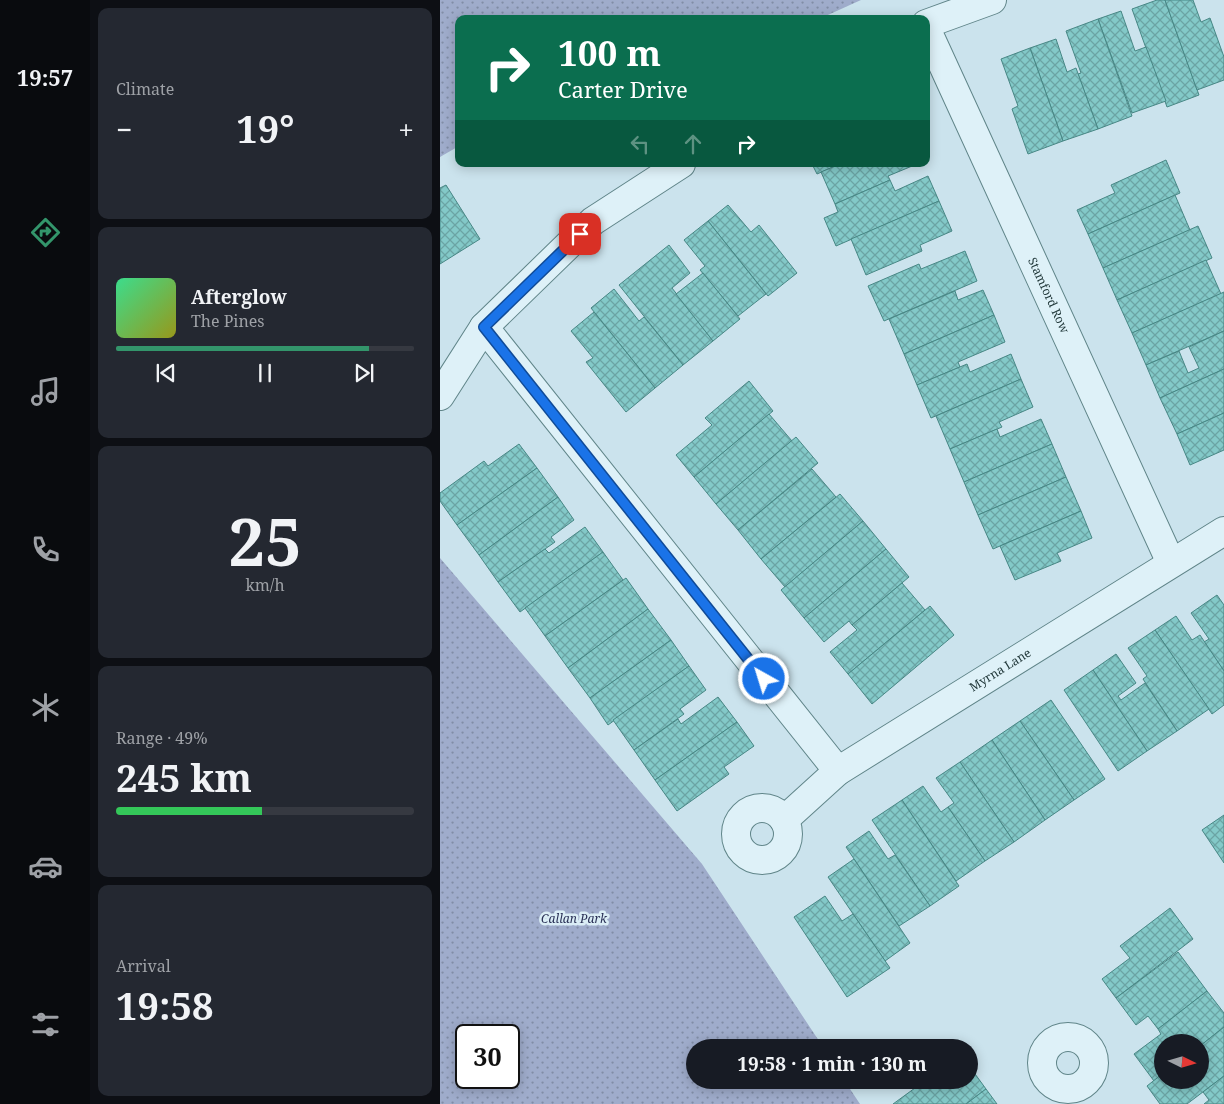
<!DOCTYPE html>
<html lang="en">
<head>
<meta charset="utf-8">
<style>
	body { margin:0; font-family:"Noto Serif",serif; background:#242831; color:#f1f3f6; height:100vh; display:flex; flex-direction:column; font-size:19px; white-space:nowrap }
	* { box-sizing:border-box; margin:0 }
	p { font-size:16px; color:#9ea1a6 }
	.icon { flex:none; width:28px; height:28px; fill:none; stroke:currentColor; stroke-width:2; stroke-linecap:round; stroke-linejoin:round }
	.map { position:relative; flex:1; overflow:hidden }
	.drawer { display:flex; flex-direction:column; gap:8px; padding:8px; background:#0d0f14; width:350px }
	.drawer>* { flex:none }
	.hud { position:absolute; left:15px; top:15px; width:475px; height:152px; border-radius:10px; box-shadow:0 2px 12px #0003; background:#0b6e4f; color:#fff; overflow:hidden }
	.needle { width:32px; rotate:95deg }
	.tools { position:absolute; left:714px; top:1034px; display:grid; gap:10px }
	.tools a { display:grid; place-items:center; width:55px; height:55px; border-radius:50%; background:#171b24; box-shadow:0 2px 12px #0003; font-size:25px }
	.speed { position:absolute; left:15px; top:1024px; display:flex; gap:10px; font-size:25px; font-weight:700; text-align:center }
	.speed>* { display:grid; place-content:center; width:65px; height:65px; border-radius:50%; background:#171b24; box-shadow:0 2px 12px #0003; line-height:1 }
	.speed .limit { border:2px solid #111; border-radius:8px; background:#fff; color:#111 }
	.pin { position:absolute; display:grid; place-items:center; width:42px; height:42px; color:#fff; margin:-21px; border-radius:10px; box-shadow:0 2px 8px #0006 }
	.me { position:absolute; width:55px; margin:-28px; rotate:321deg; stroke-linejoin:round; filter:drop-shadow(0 0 4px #0008) }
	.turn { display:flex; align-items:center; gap:18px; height:105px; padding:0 20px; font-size:22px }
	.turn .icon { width:65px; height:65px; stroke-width:2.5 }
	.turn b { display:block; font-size:35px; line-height:42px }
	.lanes { display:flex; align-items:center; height:48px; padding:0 20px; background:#0003; justify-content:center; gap:25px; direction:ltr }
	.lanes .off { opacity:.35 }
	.big { font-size:38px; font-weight:700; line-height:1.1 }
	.drawer .tile { flex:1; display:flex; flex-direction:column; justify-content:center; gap:8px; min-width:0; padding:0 18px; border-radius:10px; background:#242831 }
	.drawer .dial { align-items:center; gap:0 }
	.dial b { font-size:65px; line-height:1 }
	.song { display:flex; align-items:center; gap:15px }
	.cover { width:60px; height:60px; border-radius:8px; background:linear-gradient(135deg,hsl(150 70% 55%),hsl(60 70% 35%)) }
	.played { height:5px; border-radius:2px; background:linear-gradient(90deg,#33956b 85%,#363941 85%) }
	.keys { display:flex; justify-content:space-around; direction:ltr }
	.heat { display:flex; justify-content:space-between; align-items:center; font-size:28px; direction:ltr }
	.charge { height:8px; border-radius:4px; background:linear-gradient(90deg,#34c759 49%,#363941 0) }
	.trip { position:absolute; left:246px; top:1039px; width:292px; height:50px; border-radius:25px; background:#171b24; box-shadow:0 2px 12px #0003; font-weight:700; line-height:50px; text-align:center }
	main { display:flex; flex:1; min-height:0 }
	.menu { display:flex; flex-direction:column; width:90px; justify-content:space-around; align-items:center; background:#090b0e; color:#9ea1a6 }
	.menu .icon { width:35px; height:35px }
	.menu .current { color:#33956b }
	.menu b { font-size:22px; color:#f1f3f6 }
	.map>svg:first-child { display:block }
	.green { fill:url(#green-dots); fill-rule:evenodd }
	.building { fill:url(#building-cross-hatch); stroke:#478785 }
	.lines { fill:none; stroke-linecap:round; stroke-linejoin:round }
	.minor-casing { stroke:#608589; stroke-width:30 }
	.minor { stroke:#def1f8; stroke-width:28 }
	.route-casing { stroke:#114b97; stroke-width:12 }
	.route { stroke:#1a73e8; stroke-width:9 }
	.labels { text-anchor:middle; stroke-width:5; stroke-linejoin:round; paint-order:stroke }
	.street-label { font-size:12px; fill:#22393b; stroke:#daedf5 }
	.park-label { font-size:12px; font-style:italic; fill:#2a3156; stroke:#daedf5 }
</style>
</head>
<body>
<main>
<nav class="menu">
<b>19:57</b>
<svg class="icon current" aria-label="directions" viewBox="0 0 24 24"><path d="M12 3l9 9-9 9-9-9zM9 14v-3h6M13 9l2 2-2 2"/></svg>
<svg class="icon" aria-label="music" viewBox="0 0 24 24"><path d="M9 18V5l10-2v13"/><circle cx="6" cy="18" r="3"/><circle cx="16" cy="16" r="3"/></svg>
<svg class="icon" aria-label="phone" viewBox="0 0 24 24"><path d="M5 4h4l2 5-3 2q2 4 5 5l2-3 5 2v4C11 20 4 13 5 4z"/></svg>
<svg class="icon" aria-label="climate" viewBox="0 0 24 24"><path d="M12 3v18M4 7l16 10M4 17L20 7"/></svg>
<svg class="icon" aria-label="car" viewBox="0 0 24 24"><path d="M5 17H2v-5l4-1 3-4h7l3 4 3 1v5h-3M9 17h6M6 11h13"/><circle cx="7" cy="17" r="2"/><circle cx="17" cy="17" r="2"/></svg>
<svg class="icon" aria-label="filters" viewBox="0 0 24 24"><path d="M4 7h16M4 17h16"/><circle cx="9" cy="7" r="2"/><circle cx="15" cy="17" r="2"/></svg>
</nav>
<section class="drawer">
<div class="tile"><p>Climate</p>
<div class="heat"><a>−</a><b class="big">19°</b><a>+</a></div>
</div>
<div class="tile">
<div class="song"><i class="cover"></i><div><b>Afterglow</b><p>The Pines</p></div></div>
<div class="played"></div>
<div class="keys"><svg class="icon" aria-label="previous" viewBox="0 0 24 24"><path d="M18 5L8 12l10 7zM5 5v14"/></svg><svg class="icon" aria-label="pause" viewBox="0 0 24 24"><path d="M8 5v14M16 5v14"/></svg><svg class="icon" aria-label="next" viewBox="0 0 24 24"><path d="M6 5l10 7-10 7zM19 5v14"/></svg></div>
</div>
<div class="tile dial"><b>25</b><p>km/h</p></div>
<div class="tile"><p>Range · 49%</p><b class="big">245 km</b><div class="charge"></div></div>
<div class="tile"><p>Arrival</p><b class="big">19:58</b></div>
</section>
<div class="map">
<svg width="784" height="1104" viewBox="0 0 784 1104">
	<defs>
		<pattern id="green-dots" width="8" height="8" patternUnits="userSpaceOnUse" patternTransform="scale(1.25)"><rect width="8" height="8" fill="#9faccb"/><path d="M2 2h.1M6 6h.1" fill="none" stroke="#818da6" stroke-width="1.8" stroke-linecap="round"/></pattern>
		<pattern id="building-cross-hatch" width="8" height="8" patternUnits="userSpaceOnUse" patternTransform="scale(1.25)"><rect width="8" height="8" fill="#83c9c8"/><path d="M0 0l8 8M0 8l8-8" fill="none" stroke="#6ba4a4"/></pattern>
	</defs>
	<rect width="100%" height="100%" fill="#cbe3ed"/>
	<g class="green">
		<path d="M0,0h421l-42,19h-360v127l-19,11z"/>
		<path d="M0,558l262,306 121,183 -128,1v32h149l16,24h-420zM26,1035h43v43h-43z"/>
	</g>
	<g class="building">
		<path d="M717,0h8l34,95 -32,12 -35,-98z"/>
		<path d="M725,0h28l8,22 9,-4 14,39v23l-27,10z"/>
		<path d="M681,11l14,40 11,-4 20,54 -34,12 -34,-94z"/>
		<path d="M658,19l34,97 -34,13 -20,-55 3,-1 -15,-42z"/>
		<path d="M616,39l11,33 9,-4 22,61 -35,12 -33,-93z"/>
		<path d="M590,48l33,93 -35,13 -16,-45 6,-3 -17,-47z"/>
		<path d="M726,160l14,33 -92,41 -11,-24 38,-17 -4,-8z"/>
		<path d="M372,164h28l-23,10z"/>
		<path d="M400,164h77l-29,12 2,4 -55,24 -14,-32z"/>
		<path d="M488,176l11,25 -103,45 -12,-28 14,-6 -3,-8 55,-24 5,11z"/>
		<path d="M6,185l34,54 -40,25v-76z"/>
		<path d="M735,195l15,35 -87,38 -15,-34z"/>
		<path d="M499,201l13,30 -32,14 2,6 -56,24 -15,-36z"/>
		<path d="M288,205l23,27 8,-7 38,48 -29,23 -60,-75z"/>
		<path d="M268,221l58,73 -28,22 -38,-46 5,-4 -21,-26z"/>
		<path d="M758,226l14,32 -95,42 -14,-32z"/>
		<path d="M229,245l21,28 -18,15 41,53 -30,24 -64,-80z"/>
		<path d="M525,251l12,30 -93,40 -16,-35 51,-22 2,5z"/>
		<path d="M766,260l15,34 -89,39 -15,-33z"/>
		<path d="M263,273l37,46 -27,22 -37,-47z"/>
		<path d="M174,289l25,32 5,-4 39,48 -28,23 -64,-80z"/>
		<path d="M543,290l11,25 -90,39 -15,-35 66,-28 3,9z"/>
		<path d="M784,292v39l-78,34 -14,-32z"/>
		<path d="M154,312l61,76 -29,24 -40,-50 7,-4 -22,-27z"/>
		<path d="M554,315l11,27 -47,20 2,5 -43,18 -13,-31z"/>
		<path d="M784,331v38l-64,29 -14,-33 33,-14 9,22 11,-5 -10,-21z"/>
		<path d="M571,354l10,25 -90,39 -14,-33 50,-21 3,8z"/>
		<path d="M784,369v44l-47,21 -17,-36z"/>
		<path d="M581,379l12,28 -34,15 3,5 -52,22 -14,-33z"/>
		<path d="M309,381l24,30 -79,66 -18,-22 36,-30 -7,-7z"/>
		<path d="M784,413v37l-34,15 -13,-31z"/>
		<path d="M329,414l23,27 -76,63 -22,-27z"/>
		<path d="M601,419l11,25 -88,38 -14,-33 47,-20 3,8z"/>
		<path d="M356,437l22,26 -80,67 -22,-26z"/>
		<path d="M79,444l18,24 -80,57 -17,-24v-8l44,-32 4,5z"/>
		<path d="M612,444l14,33 -88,38 -14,-33z"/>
		<path d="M97,468l21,29 -79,58 -22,-30z"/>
		<path d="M372,469l24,28 -75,62 -23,-29z"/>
		<path d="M626,477l15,34 -88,38 -15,-34z"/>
		<path d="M400,494l23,27 -78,66 -24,-28z"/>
		<path d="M118,497l16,23 -23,17 4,5 -57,40 -19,-27z"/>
		<path d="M641,511l11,27 -35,15 4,8 -46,19 -15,-34z"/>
		<path d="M423,521l23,28 -82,69 -23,-28z"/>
		<path d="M145,527l18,25 -83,60 -22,-30 47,-33 4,4z"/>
		<path d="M446,549l23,28 -57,48 -3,-4 -25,21 -20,-24z"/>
		<path d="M163,552l20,28 -78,56 -20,-28z"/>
		<path d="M186,578l22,31 -80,59 -23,-32z"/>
		<path d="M462,583l23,27 -77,64 -18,-22 27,-22 -5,-5z"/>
		<path d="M777,595l7,10v66l-20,-29 5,-3 -18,-26z"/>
		<path d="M490,606l24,29 -82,69 -24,-30z"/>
		<path d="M208,609l23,31 -81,58 -22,-30z"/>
		<path d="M736,616l16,24 8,-5 24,36v34l-12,9 -57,-84z"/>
		<path d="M715,630l54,79 -32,22 -34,-52 4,-3 -19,-28z"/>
		<path d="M231,640l18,26 -81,59 -18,-27z"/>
		<path d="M676,654l20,29 -18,13 3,4 24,-17 32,48 -30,20 -54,-81z"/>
		<path d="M249,666l17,24 -26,19 4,5 -50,36 -21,-30z"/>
		<path d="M653,670l54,81 -29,20 -54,-81z"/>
		<path d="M278,697l19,25 -82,58 -21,-30 44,-31 3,5z"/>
		<path d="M611,700l54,79 -31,21 -54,-79z"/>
		<path d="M580,721l54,79 -29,20 -53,-80z"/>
		<path d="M297,722l17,24 -30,21 5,7 -52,37 -22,-31z"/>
		<path d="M552,740l53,80 -31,22 -54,-80z"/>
		<path d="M520,762l54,80 -29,19 -37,-54 6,-4 -18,-25z"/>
		<path d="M483,786l18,26 7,-5 37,54 -29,20 -54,-81z"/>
		<path d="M462,800l57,86 -29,20 -58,-86z"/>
		<path d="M784,815v48l-22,-33z"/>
		<path d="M429,831l19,28 7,-4 35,51 -31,20 -53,-79z"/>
		<path d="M414,859l56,84 -25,18 -57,-84z"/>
		<path d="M385,896l17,25 11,-7 37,54 -43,29 -53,-80z"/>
		<path d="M730,908l23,31 -77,59 -14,-19 28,-21 -10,-12z"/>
		<path d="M738,952l29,39 -49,38 -10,-13 -12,9 -20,-27z"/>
		<path d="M767,991l17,22v14l-24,19v-4h-38v32l-8,7 -20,-27 27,-20 -3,-5z"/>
		<path d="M784,1027v49l-37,28h-27l-13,-18 15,-12v6h38v-34z"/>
		<path d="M530,1067l16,22 -20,15h-73l33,-24h44z"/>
		<path d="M784,1076v28h-20l5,-4 -6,-8z"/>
		<path d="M546,1089l11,15h-31z"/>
	</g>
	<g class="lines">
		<g class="minor-casing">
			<g id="minor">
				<path d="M486,24l66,-24"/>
				<path id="s1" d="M486,28l245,535"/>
				<path d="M44,327l354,444"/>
				<path d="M0,396l44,-69 109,-106 88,-57"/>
				<circle cx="322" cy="834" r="26"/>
				<path id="s2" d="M344,820l54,-49 386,-240"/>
				<circle cx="628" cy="1063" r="26"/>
			</g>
		</g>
		<use href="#minor" class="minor"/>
	</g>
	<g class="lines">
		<g class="route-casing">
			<path id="route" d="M140,234l-96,93 280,352"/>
		</g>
		<use href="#route" class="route"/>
	</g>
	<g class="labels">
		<g class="street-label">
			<text dy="4" stroke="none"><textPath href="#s1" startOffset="294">Stamford Row</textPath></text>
			<text dy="4" stroke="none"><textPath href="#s2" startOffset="264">Myrna Lane</textPath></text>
		</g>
		<g class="park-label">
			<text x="134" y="923">Callan Park</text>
		</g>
	</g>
</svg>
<div class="tools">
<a><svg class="needle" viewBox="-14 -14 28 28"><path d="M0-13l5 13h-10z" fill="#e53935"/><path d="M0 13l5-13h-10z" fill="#9ea1a6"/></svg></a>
</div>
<div class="speed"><div class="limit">30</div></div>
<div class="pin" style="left:140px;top:234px;background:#d93025"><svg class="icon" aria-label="arrive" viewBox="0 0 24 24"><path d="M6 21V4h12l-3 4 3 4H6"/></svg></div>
<svg class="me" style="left:324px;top:679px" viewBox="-20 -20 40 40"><circle r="17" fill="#1a73e8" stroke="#fff" stroke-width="3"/><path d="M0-11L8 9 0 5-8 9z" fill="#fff"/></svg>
<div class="trip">19:58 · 1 min · 130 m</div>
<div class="hud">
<div class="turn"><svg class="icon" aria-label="right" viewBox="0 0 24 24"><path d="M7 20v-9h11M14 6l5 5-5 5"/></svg><div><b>100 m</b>Carter Drive</div></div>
<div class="lanes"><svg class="icon off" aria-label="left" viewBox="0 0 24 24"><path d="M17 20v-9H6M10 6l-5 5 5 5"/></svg><svg class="icon off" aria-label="ahead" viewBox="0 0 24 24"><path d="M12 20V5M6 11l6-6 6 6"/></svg><svg class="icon" aria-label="right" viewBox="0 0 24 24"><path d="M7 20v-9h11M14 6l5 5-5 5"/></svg></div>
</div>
</div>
</main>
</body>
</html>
